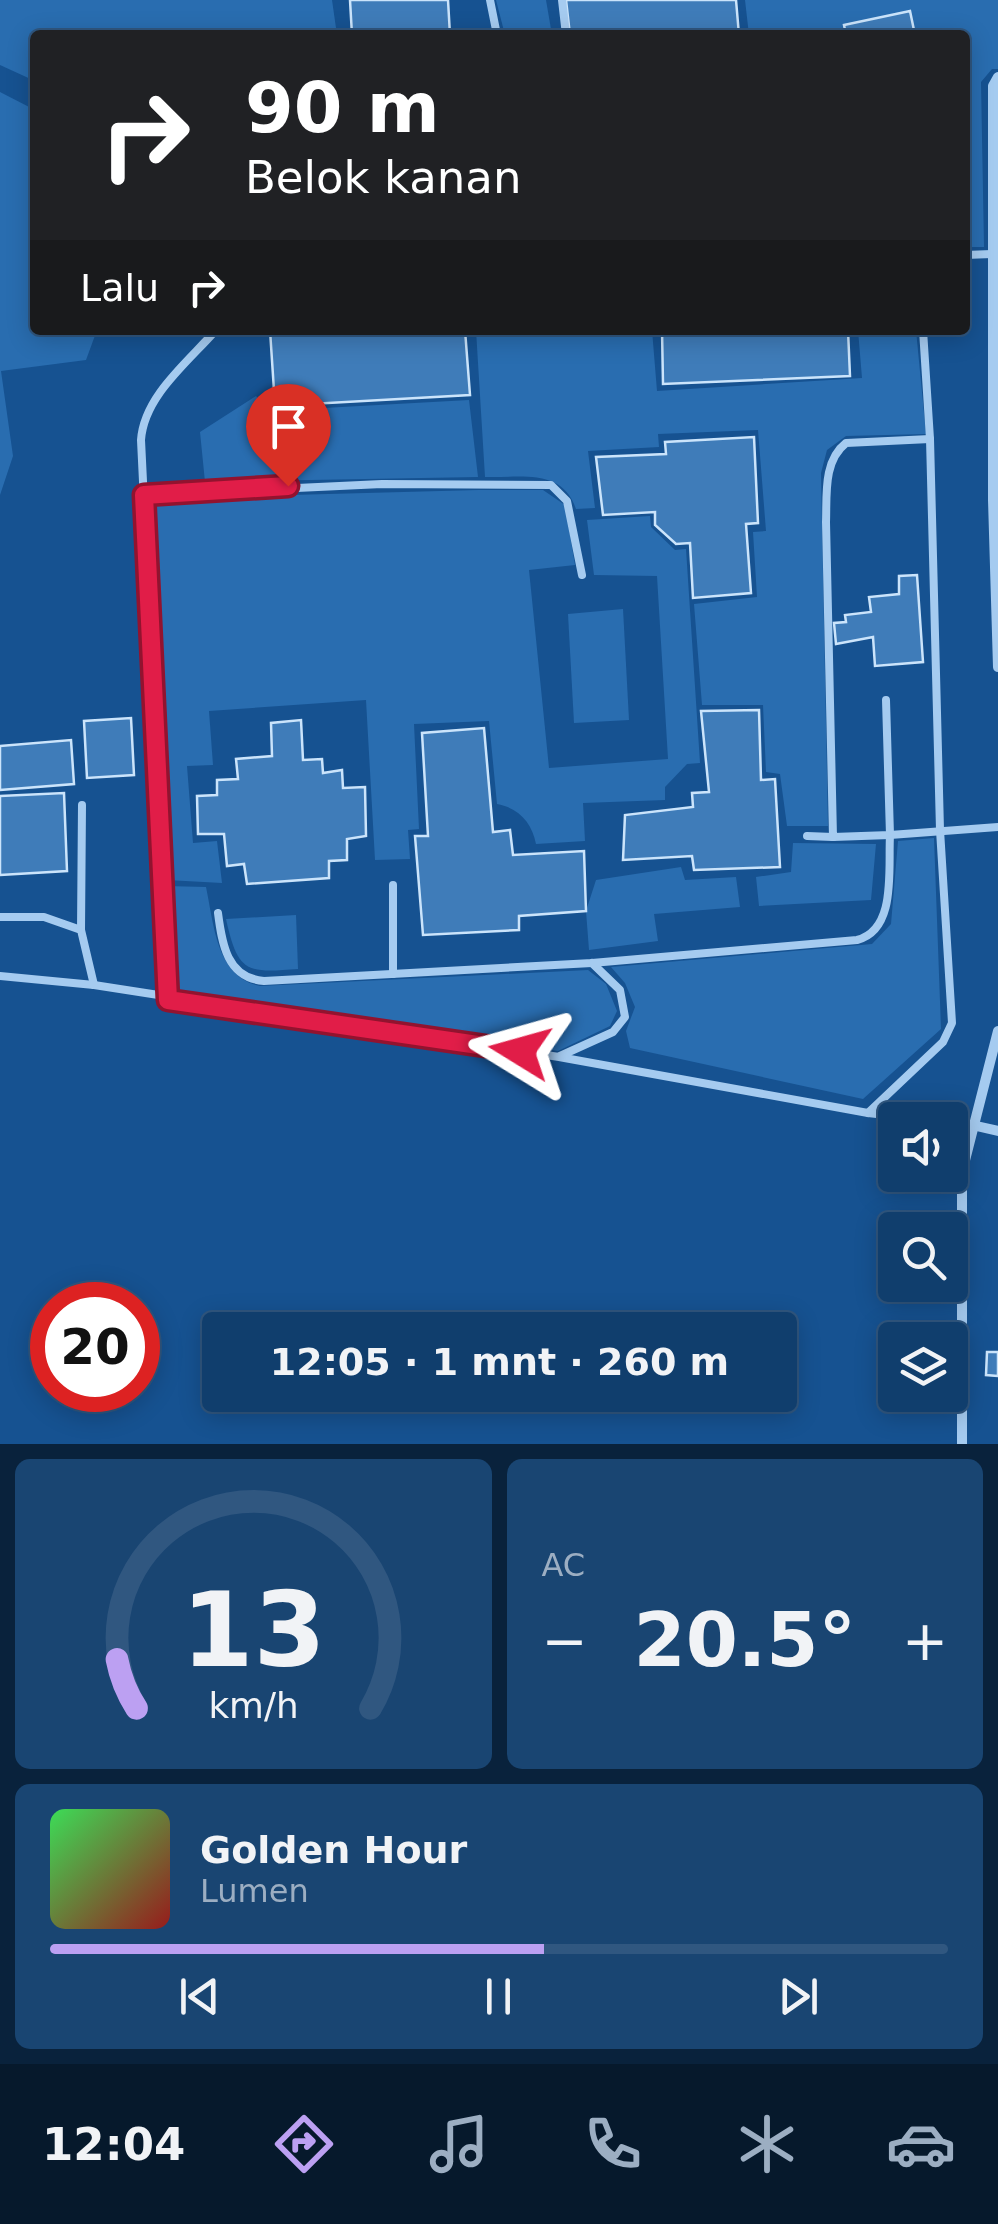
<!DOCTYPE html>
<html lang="id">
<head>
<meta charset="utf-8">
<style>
	body { margin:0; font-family:"DejaVu Sans",sans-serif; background:#194572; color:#f1f3f6; height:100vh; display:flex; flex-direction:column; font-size:38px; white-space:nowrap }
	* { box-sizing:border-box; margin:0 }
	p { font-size:32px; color:#9caec2 }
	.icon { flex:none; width:55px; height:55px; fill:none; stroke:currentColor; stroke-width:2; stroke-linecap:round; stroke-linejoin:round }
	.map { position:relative; height:1444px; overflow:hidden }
	.details { display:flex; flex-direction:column; gap:15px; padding:15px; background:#09223c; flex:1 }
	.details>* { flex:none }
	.banner { position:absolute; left:30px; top:30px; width:940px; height:305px; border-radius:10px; box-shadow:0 5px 25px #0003,0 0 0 2px #305780; background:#202124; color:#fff; overflow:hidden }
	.tools { position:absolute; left:878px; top:1102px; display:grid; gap:20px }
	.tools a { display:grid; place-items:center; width:90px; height:90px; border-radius:10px; background:#103e6d; box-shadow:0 5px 25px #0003,0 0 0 2px #305780; font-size:50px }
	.speed { position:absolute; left:30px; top:1282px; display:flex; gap:20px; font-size:50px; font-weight:700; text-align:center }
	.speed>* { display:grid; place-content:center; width:130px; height:130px; border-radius:50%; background:#103e6d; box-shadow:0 5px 25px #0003,0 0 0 2px #305780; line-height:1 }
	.speed .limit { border:15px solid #d22; background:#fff; color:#111 }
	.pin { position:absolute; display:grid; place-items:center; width:85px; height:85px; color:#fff; margin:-102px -42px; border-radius:50% 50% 50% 0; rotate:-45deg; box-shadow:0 0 10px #0007 }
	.pin .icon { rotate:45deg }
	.me { position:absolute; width:110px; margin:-55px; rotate:278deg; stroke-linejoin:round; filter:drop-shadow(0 0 8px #0008) }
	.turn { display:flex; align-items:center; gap:35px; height:210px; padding:0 50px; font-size:45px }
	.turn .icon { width:130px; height:130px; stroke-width:2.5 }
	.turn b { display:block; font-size:70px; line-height:85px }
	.then { display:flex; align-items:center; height:95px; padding:0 50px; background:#0003; gap:20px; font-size:38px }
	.big { font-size:75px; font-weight:600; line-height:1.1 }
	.details .widget { flex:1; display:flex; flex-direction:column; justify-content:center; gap:15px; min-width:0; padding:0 35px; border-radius:15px; background:#194572 }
	.details .dial { align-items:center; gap:0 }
	.dial svg { height:260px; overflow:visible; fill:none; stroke:#305780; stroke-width:7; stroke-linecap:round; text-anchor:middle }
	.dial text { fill:#f1f3f6; stroke:none }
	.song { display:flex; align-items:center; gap:30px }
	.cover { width:120px; height:120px; border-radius:15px; background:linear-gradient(135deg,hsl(130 70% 55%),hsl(0 70% 35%)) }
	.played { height:10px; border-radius:5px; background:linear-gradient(90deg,#bca0f2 55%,#305780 55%) }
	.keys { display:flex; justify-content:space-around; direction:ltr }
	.heat { display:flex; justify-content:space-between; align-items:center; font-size:55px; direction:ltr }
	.details .tiles { flex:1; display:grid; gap:15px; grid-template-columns:1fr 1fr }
	.widget:last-child { grid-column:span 2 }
	.trip { position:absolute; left:202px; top:1312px; width:595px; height:100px; border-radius:10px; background:#103e6d; box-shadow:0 5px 25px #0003,0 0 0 2px #305780; font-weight:600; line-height:100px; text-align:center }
	.menu { display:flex; height:160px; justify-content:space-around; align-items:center; background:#06192c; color:#9caec2 }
	.menu .icon { width:70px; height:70px }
	.menu .active { color:#bca0f2 }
	.menu b { font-size:45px; color:#f1f3f6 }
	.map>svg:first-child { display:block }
	.green { fill:#296db0 }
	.building { fill:#3f7cb9; stroke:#cbe4fb; stroke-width:2.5 }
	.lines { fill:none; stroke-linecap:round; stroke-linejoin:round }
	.lane { stroke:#a5cbf0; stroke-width:8 }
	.street { stroke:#a5cbf0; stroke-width:10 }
	.route-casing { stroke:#92132f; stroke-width:25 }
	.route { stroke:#e11d48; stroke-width:18 }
</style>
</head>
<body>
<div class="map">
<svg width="998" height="1444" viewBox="0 0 998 1444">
	<rect width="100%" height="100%" fill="#165291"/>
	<g class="green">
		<path d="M0,0h332l5,35h-302v46l-35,-16z"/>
		<path d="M496,0h50l6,35h-47z"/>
		<path d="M745,0h253v69h-6l-11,13 3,165h-19v-212h-216z"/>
		<path d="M0,92l35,18v220h62l-11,30 -85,11 12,85 -13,39z"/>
		<path d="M476,330h176l5,61 205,-13 -4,-48h58l10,104 -80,2 -19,14 -6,23 7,353h-41l-7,-52 -14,-2 -3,-67h-61l-8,-101 63,-7 -4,-65 13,-1 -8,-101 -100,4 1,13 -71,4 7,57 -19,1c-14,-41 -54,-31 -91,-32z"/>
		<path d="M256,396l13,15 200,-11 9,77 -273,5 -5,-50z"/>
		<path d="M478,490h65l22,15 10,60 -46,5 20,198 119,-9 -11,-183 -63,-1 -7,-55 63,-4 1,11 24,23 11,-1 14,214 -13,1 -22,23v13l-82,3 2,38 -49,3c-4,-21 -17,-36 -39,-40l-8,-83 -75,3 5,105 -11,1 2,29 -35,1 -9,-160 -157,11 4,54 -26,1 6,77 24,-2 5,42 -55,-3 -14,-375 99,-9z"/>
		<path d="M623,609l6,111 -55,3 -6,-109z"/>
		<path d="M934,838l7,191 -78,70 -233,-51 -4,-17 9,-24 -10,-24 -14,-16 261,-23 19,-20 7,-83z"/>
		<path d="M793,843l83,1 -5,56 -112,6 -3,-29 35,-5z"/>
		<path d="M681,867l4,13 51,-3 4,30 -86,7 4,27 -69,9 -3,-39 10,-31z"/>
		<path d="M165,886l41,1c8,37 10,90 54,99l328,-16 18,14 11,27 -7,15 -52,25 -381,-59z"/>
		<path d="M296,915l2,54c-52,4 -60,4 -72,-50z"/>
	</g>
	<g class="building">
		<path d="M350,0h98l2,35h-98z"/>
		<path d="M566,0h170l3,35h-169z"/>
		<path d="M910,11l5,24h-69l-2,-10z"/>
		<path d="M270,330h195l5,65 -195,11z"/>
		<path d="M662,330h186l2,46 -187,8z"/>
		<path d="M754,437l4,86 -12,1 5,69 -58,5 -3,-55 -14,1 -21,-19v-13l-52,3 -7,-58 70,-3 -1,-12z"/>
		<path d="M917,575l6,87 -48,4 -2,-29 -37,7 -2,-21 12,-1 -1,-7 26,-3 -2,-15 30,-3v-18z"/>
		<path d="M759,710l2,70 14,-1 5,88 -86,3 -2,-14 -69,4 2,-45 68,-8 -1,-14 17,-1 -8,-81z"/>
		<path d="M131,718l3,57 -47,3 -3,-57z"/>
		<path d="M301,720l2,40 19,-1 1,14 19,-3 1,18 22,-1 1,49 -19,3v21l-18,1v17l-82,6 -3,-20 -17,2 -3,-32h-26l-1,-38 20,-1v-15l21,-1 -2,-20 36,-3 -1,-33z"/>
		<path d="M484,728l9,104 17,-2 3,25 71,-4 2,60 -67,5v14l-96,5 -8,-99h13l-6,-103z"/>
		<path d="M71,740l3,44 -74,6v-44z"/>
		<path d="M64,793l3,78 -67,4v-79z"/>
		<path d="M987,1352h11v24l-12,-1z"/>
	</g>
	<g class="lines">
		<g class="lane">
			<path d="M490,0l7,35"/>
			<path d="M562,0l4,35"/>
			<path d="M965,255l27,-1"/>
			<path d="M144,495l238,-11 169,1 16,16 15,74"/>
			<path d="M886,700l4,135 -57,2 -7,-315c1,-27 -3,-61 20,-79l84,-4"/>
			<path d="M807,836l26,1"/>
			<path d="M393,885v89"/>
			<path d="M218,913c4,31 9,65 46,68l328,-18 265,-23c40,-10 31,-71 33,-105l108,-8"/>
			<path d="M0,917h44l37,13 13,55"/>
			<path d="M81,930l1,-125"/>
			<path d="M0,976l94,9 465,72 309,56 61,7"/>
			<path d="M168,1000l-27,-560c3,-44 47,-78 75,-110"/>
			<path d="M560,1056l53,-24 12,-15 -5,-27 -28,-27"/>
			<path d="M868,1113l75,-71 9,-19 -12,-193 -10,-391 -7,-109"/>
			<path d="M950,1122l22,3"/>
		</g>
		<g class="street">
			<path d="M998,77l-5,9v414l5,167"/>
			<path d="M972,1125l26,6"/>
			<path d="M962,1444v-272l36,-141"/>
		</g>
	</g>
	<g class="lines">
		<g class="route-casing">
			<path id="route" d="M288,486l-144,9 24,505 352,51"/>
		</g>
		<use href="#route" class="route"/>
	</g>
</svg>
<div class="tools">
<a><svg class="icon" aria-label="sound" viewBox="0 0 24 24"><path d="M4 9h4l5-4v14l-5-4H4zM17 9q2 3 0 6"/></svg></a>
<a><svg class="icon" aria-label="search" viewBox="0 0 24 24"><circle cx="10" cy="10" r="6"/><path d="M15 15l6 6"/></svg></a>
<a><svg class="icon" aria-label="layers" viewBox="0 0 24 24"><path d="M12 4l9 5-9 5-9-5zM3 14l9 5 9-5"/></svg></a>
</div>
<div class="speed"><div class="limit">20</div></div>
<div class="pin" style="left:288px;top:486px;background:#d93025"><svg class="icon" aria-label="arrive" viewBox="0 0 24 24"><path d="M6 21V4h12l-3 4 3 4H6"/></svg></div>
<svg class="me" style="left:520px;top:1051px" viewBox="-20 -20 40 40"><path d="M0-17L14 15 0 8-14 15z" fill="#e11d48" stroke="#fff" stroke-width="4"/></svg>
<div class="trip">12:05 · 1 mnt · 260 m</div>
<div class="banner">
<div class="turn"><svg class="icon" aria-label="right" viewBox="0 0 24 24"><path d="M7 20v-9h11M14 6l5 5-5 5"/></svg><div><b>90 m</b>Belok kanan</div></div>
<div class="then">Lalu<svg class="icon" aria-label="right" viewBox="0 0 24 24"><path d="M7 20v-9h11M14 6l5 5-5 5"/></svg></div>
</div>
</div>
<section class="details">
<div class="tiles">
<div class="widget dial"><svg viewBox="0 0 100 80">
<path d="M14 69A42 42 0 1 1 86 69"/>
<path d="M14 69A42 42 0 0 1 8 54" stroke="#bca0f2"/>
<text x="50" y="56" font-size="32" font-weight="700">13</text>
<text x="50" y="72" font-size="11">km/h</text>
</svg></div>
<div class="widget"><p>AC</p>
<div class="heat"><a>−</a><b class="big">20.5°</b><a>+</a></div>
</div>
<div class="widget">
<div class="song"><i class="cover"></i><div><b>Golden Hour</b><p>Lumen</p></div></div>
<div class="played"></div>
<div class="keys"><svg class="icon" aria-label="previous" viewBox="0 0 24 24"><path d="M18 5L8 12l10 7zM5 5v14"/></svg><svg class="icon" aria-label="pause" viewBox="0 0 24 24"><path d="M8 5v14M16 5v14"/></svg><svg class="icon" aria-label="next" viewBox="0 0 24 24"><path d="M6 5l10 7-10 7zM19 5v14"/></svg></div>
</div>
</div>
</section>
<nav class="menu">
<b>12:04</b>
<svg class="icon active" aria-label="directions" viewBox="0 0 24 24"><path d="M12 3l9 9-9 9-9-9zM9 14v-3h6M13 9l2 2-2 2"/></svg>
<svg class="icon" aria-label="music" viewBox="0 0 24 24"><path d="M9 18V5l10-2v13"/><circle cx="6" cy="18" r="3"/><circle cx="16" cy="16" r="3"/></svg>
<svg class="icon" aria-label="phone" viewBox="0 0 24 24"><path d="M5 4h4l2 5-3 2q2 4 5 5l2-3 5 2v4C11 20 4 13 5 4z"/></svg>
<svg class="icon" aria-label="climate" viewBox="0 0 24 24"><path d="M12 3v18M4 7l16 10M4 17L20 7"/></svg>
<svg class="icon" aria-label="car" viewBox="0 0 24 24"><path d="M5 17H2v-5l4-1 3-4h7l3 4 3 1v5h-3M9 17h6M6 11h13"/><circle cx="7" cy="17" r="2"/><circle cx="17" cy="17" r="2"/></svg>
</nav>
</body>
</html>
